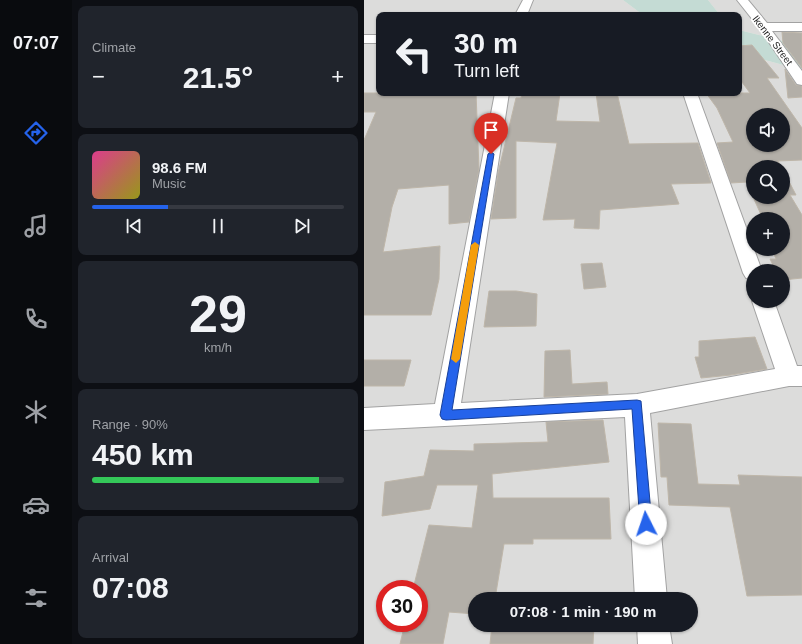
<!DOCTYPE html>
<html lang="en">
<head>
<meta charset="utf-8">
<style>
	body { margin:0; font-family:Helvetica,sans-serif; background:#20242c; color:#f1f3f6; height:100vh; display:flex; flex-direction:column; font-size:15px; white-space:nowrap }
	* { box-sizing:border-box; margin:0 }
	p { font-size:13px; color:#9ea1a6 }
	.icon { flex:none; width:22px; height:22px; fill:none; stroke:currentColor; stroke-width:2; stroke-linecap:round; stroke-linejoin:round }
	.map { position:relative; flex:1; overflow:hidden }
	.panel { display:flex; flex-direction:column; gap:6px; padding:6px; background:#0d0f14; width:292px }
	.panel>* { flex:none }
	.hud { position:absolute; left:12px; top:12px; width:366px; height:84px; border-radius:8px; box-shadow:0 1px 3px #0004; background:#171b24; color:#f1f3f6; overflow:hidden }
	.tools { position:absolute; left:382px; top:108px; display:grid; gap:8px }
	.tools a { display:grid; place-items:center; width:44px; height:44px; border-radius:50%; background:#171b24; box-shadow:0 1px 3px #0004; font-size:20px }
	.speed { position:absolute; left:12px; top:580px; display:flex; gap:8px; font-size:20px; font-weight:700; text-align:center }
	.speed>* { display:grid; place-content:center; width:52px; height:52px; border-radius:50%; background:#171b24; box-shadow:0 1px 3px #0004; line-height:1 }
	.speed .limit { border:6px solid #d22; background:#fff; color:#111 }
	.pin { position:absolute; display:grid; place-items:center; width:34px; height:34px; color:#fff; margin:-41px -17px; border-radius:50% 50% 50% 0; rotate:-45deg; box-shadow:0 0 4px #0007 }
	.pin .icon { rotate:45deg }
	.me { position:absolute; width:44px; margin:-22px; rotate:356deg; stroke-linejoin:round; filter:drop-shadow(0 0 3px #0008) }
	.turn { display:flex; align-items:center; gap:14px; height:84px; padding:0 12px; font-size:18px }
	.turn .icon { width:52px; height:52px; stroke-width:2.5 }
	.turn b { display:block; font-size:28px; line-height:34px }
	.big { font-size:30px; font-weight:700; line-height:1.1 }
	.panel .tile { flex:1; display:flex; flex-direction:column; justify-content:center; gap:6px; min-width:0; padding:0 14px; border-radius:8px; background:#20242c }
	.panel .dial { align-items:center; gap:0 }
	.dial b { font-size:52px; line-height:1 }
	.song { display:flex; align-items:center; gap:12px }
	.cover { width:48px; height:48px; border-radius:6px; background:linear-gradient(135deg,hsl(330 70% 55%),hsl(60 70% 35%)) }
	.played { height:4px; border-radius:2px; background:linear-gradient(90deg,#2563eb 30%,#363941 30%) }
	.keys { display:flex; justify-content:space-around; direction:ltr }
	.heat { display:flex; justify-content:space-between; align-items:center; font-size:22px; direction:ltr }
	.charge { height:6px; border-radius:3px; background:linear-gradient(90deg,#34c759 90%,#363941 0) }
	.trip { position:absolute; left:104px; top:592px; width:230px; height:40px; border-radius:20px; background:#171b24; box-shadow:0 1px 3px #0004; font-weight:700; line-height:40px; text-align:center }
	main { display:flex; flex:1; min-height:0 }
	.dock { display:flex; flex-direction:column; width:72px; justify-content:space-around; align-items:center; background:#090b0e; color:#9ea1a6 }
	.dock .icon { width:28px; height:28px }
	.dock .selected { color:#2563eb }
	.dock b { font-size:18px; color:#f1f3f6 }
	.map>svg:first-child { display:block }
	.residential { fill:#dcdcdb; fill-rule:evenodd }
	.wetland { fill:#c4dbd4 }
	.building { fill:#b3afa8; stroke:#beb6a9; fill-rule:evenodd }
	.lines { fill:none; stroke-linecap:round; stroke-linejoin:round }
	.street-casing { stroke:#a2a2a2; stroke-width:2 }
	.street { fill:#fff; fill-rule:evenodd }
	.route { fill:#2563eb; stroke:#184099 }
	.slow { fill:#f59e0b }
	.labels { text-anchor:middle; stroke-width:3.5; stroke-linejoin:round; paint-order:stroke }
	.far-street-label { font-size:10px; fill:#1e1e1e; stroke:#fff }
</style>
</head>
<body>
<main>
<nav class="dock">
<b>07:07</b>
<svg class="icon selected" aria-label="directions" viewBox="0 0 24 24"><path d="M12 3l9 9-9 9-9-9zM9 14v-3h6M13 9l2 2-2 2"/></svg>
<svg class="icon" aria-label="music" viewBox="0 0 24 24"><path d="M9 18V5l10-2v13"/><circle cx="6" cy="18" r="3"/><circle cx="16" cy="16" r="3"/></svg>
<svg class="icon" aria-label="phone" viewBox="0 0 24 24"><path d="M5 4h4l2 5-3 2q2 4 5 5l2-3 5 2v4C11 20 4 13 5 4z"/></svg>
<svg class="icon" aria-label="climate" viewBox="0 0 24 24"><path d="M12 3v18M4 7l16 10M4 17L20 7"/></svg>
<svg class="icon" aria-label="car" viewBox="0 0 24 24"><path d="M5 17H2v-5l4-1 3-4h7l3 4 3 1v5h-3M9 17h6M6 11h13"/><circle cx="7" cy="17" r="2"/><circle cx="17" cy="17" r="2"/></svg>
<svg class="icon" aria-label="filters" viewBox="0 0 24 24"><path d="M4 7h16M4 17h16"/><circle cx="9" cy="7" r="2"/><circle cx="15" cy="17" r="2"/></svg>
</nav>
<section class="panel">
<div class="tile"><p>Climate</p>
<div class="heat"><a>−</a><b class="big">21.5°</b><a>+</a></div>
</div>
<div class="tile">
<div class="song"><i class="cover"></i><div><b>98.6 FM</b><p>Music</p></div></div>
<div class="played"></div>
<div class="keys"><svg class="icon" aria-label="previous" viewBox="0 0 24 24"><path d="M18 5L8 12l10 7zM5 5v14"/></svg><svg class="icon" aria-label="pause" viewBox="0 0 24 24"><path d="M8 5v14M16 5v14"/></svg><svg class="icon" aria-label="next" viewBox="0 0 24 24"><path d="M6 5l10 7-10 7zM19 5v14"/></svg></div>
</div>
<div class="tile dial"><b>29</b><p>km/h</p></div>
<div class="tile"><p>Range · 90%</p><b class="big">450 km</b><div class="charge"></div></div>
<div class="tile"><p>Arrival</p><b class="big">07:08</b></div>
</section>
<div class="map">
<svg width="438" height="644" viewBox="0 0 438 644">
	<rect width="100%" height="100%" fill="#eeede5"/>
	<g class="residential">
		<path d="M0,0h259l20,15h-264v78h360v-40l63,17v574h-438zM389,115h30v30h-30zM389,167h30v30h-30zM389,219h30v30h-30zM389,271h30v30h-30zM21,589h34v34h-34zM111,599h216v26h-216z"/>
		<path d="M344,0h94v46l-63,-16v-15h-19z"/>
	</g>
	<g class="wetland">
		<path d="M259,0h85l12,15h-77z"/>
		<path d="M375,30l63,16v24l-63,-17z"/>
	</g>
	<g class="building">
		<path d="M418,32l20,1v35l-19,-25z"/>
		<path d="M388,45l27,33h-12l35,50v32l-24,1 3,6h-28v30l-6,-15 -16,1 -14,-40 16,-1 -16,-34 -11,-15h44l-11,-15v-32zM389,115h30v30h-30z"/>
		<path d="M421,69l11,16 6,1v11l-14,1z"/>
		<path d="M0,93h112l3,76 -10,53 -20,2v-39l-51,4 -6,18 -9,45 57,-6 -1,33 -8,36h-67v-175l12,-28h-12z"/>
		<path d="M158,93h38l-4,28 44,1 -4,-29h21l12,51 69,-1 13,40 -40,1 8,20 -79,6 -1,19 -25,-1 1,-9 -32,1 14,-77 -41,-2v77l-25,1 7,-46 18,-75h5z"/>
		<path d="M419,170l13,25h-6l12,20v63l-19,2v-9h-7l-6,-12h6l-4,-10h11v-30h-20l-10,-22h30z"/>
		<path d="M238,263l4,24 -22,2 -3,-25z"/>
		<path d="M125,291h27l21,3 -1,32 -52,1z"/>
		<path d="M391,337l12,32 -36,6 -30,3 -6,-21h4v-16z"/>
		<path d="M206,350l2,34 35,-2 1,12 -64,3 1,-46z"/>
		<path d="M0,360h47l-7,26h-40z"/>
		<path d="M239,420l6,42 -117,12 1,24h116l2,41h-78v5h-29l-9,55h-20v15l-26,-2 -6,32h-43l5,-21h14v-34h-6l16,-64 43,3 6,-43h-41l-7,24 -48,7 3,-34 39,-6 6,-26 44,1v-7l74,-2 -2,-20z"/>
		<path d="M294,423l33,1 7,60 42,1 -2,-10 64,2v118l-55,1 -17,-89 -61,-2 -2,-28h-6z"/>
		<path d="M128,625h102l-1,19h-103z"/>
	</g>
	<g class="lines">
		<g class="street-casing">
			<g id="street">
				<path d="M159,0h10l-6,15h-12z"/>
				<path d="M373,0h11l19,23h35v8h-30l30,40v14l-5,-1 -37,-55z"/>
				<rect x="0" y="35" width="15" height="8"/>
				<path d="M131,93h14l-48,310 176,-9 138,-25 -23,-68 1,-1 21,1 23,65h5v20h-13l-139,27 17,186h-32l-10,-182 -261,13v-22l71,-4z"/>
				<path d="M319,93h14l65,178h-9v9l-7,-2 -3,-5z"/>
				<path d="M273,625h32l3,19h-34z"/>
			</g>
		</g>
		<use href="#street" class="street"/>
	</g>
	<path class="route" d="M127,152l3,2 -42,256 185,-10 4,1 11,123 -2,4 -4,2 -4,-2 -2,-4 -8,-115 -186,11 -4,-1 -2,-4 48,-261z"/>
	<path class="slow" d="M111,242l4,3 -19,114 -4,4 -5,-4 20,-114z"/>
	<g class="labels">
		<g class="far-street-label">
			<text transform="translate(409 40) rotate(53)" y="4">Ikenne Street</text>
		</g>
	</g>
</svg>
<div class="tools">
<a><svg class="icon" aria-label="sound" viewBox="0 0 24 24"><path d="M4 9h4l5-4v14l-5-4H4zM17 9q2 3 0 6"/></svg></a>
<a><svg class="icon" aria-label="search" viewBox="0 0 24 24"><circle cx="10" cy="10" r="6"/><path d="M15 15l6 6"/></svg></a>
<a>+</a>
<a>−</a>
</div>
<div class="speed"><div class="limit">30</div></div>
<div class="pin" style="left:127px;top:154px;background:#d93025"><svg class="icon" aria-label="arrive" viewBox="0 0 24 24"><path d="M6 21V4h12l-3 4 3 4H6"/></svg></div>
<svg class="me" style="left:282px;top:524px" viewBox="-20 -20 40 40"><circle r="19" fill="#fff"/><path d="M0-13L10 11 0 6-10 11z" fill="#2563eb"/></svg>
<div class="trip">07:08 · 1 min · 190 m</div>
<div class="hud">
<div class="turn"><svg class="icon" aria-label="left" viewBox="0 0 24 24"><path d="M17 20v-9H6M10 6l-5 5 5 5"/></svg><div><b>30 m</b>Turn left</div></div>
</div>
</div>
</main>
</body>
</html>
